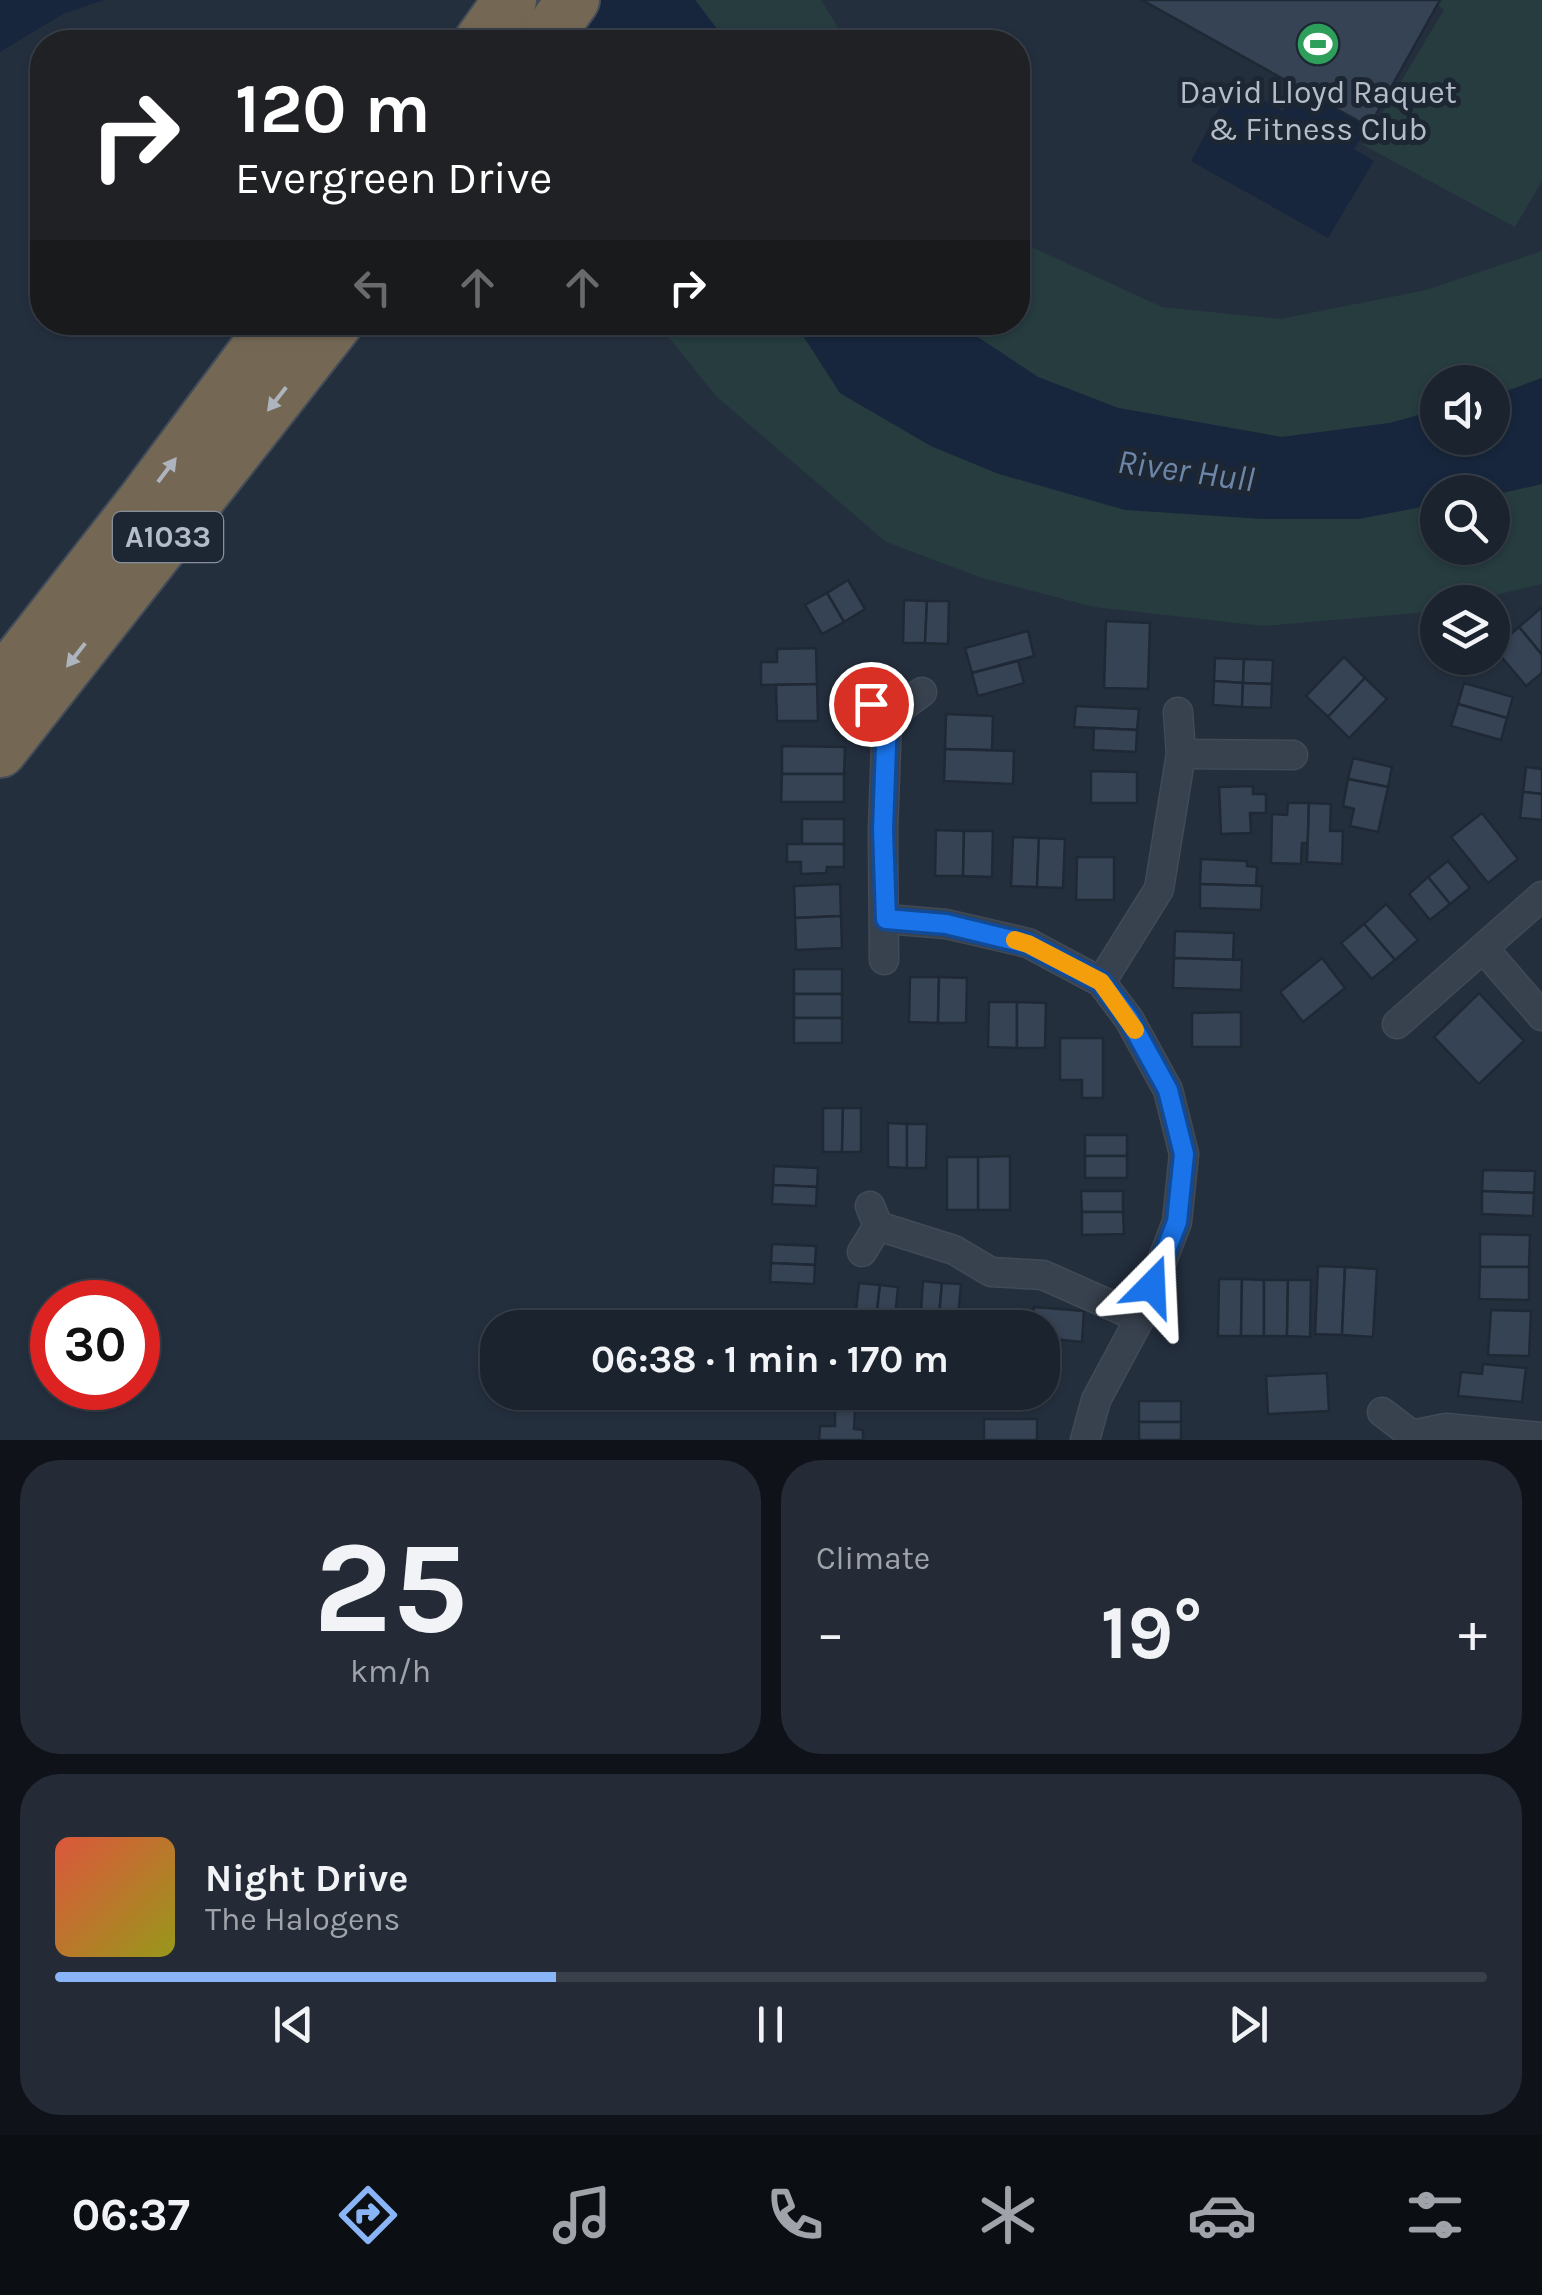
<!DOCTYPE html>
<html lang="en">
<head>
<meta charset="utf-8">
<style>
	body { margin:0; font-family:Karla,sans-serif; background:#242b36; color:#f1f3f6; height:100vh; display:flex; flex-direction:column; font-size:38px; white-space:nowrap }
	* { box-sizing:border-box; margin:0 }
	p { font-size:32px; color:#a0a4aa }
	.icon { flex:none; width:55px; height:55px; fill:none; stroke:currentColor; stroke-width:2; stroke-linecap:round; stroke-linejoin:round }
	.map { position:relative; height:1440px; overflow:hidden }
	.side { display:flex; flex-direction:column; gap:20px; padding:20px; background:#0f1319; flex:1 }
	.side>* { flex:none }
	.guide { position:absolute; left:30px; top:30px; width:1000px; height:305px; border-radius:40px; box-shadow:0 2px 8px #0004,0 0 0 2px #39404a; background:#202124; color:#fff; overflow:hidden }
	.controls { position:absolute; left:1420px; top:365px; display:grid; gap:20px }
	.controls a { display:grid; place-items:center; width:90px; height:90px; border-radius:50%; background:#1b232e; box-shadow:0 2px 8px #0004,0 0 0 2px #39404a; font-size:50px }
	.speed { position:absolute; left:30px; top:1280px; display:flex; gap:20px; font-size:50px; font-weight:700; text-align:center }
	.speed>* { display:grid; place-content:center; width:130px; height:130px; border-radius:50%; background:#1b232e; box-shadow:0 2px 8px #0004,0 0 0 2px #39404a; line-height:1 }
	.speed .limit { border:15px solid #d22; background:#fff; color:#111 }
	.pin { position:absolute; display:grid; place-items:center; width:85px; height:85px; color:#fff; margin:-42px; border:5px solid #fff; border-radius:50%; box-shadow:0 2px 10px #0007 }
	.me { position:absolute; width:110px; margin:-55px; rotate:21deg; stroke-linejoin:round; filter:drop-shadow(0 0 8px #0008) }
	.turn { display:flex; align-items:center; gap:35px; height:210px; padding:0 40px; font-size:45px }
	.turn .icon { width:130px; height:130px; stroke-width:2.5 }
	.turn b { display:block; font-size:70px; line-height:85px }
	.lanes { display:flex; align-items:center; height:95px; padding:0 40px; background:#0003; justify-content:center; gap:50px; direction:ltr }
	.lanes .off { opacity:.35 }
	.big { font-size:75px; font-weight:700; line-height:1.1 }
	.side .tile { flex:1; display:flex; flex-direction:column; justify-content:center; gap:15px; min-width:0; padding:0 35px; border-radius:40px; background:#242b36 }
	.side .dial { align-items:center; gap:0 }
	.dial b { font-size:130px; line-height:1 }
	.song { display:flex; align-items:center; gap:30px }
	.cover { width:120px; height:120px; border-radius:15px; background:linear-gradient(135deg,hsl(10 70% 55%),hsl(60 70% 35%)) }
	.played { height:10px; border-radius:5px; background:linear-gradient(90deg,#8ab4f8 35%,#39404a 35%) }
	.keys { display:flex; justify-content:space-around; direction:ltr }
	.heat { display:flex; justify-content:space-between; align-items:center; font-size:55px; direction:ltr }
	.side .tiles { flex:1; display:grid; gap:20px; grid-template-columns:1fr 1fr }
	.tile:last-child { grid-column:span 2 }
	.trip { position:absolute; left:480px; top:1310px; width:580px; height:100px; border-radius:40px; background:#1b232e; box-shadow:0 2px 8px #0004,0 0 0 2px #39404a; font-weight:700; line-height:100px; text-align:center }
	.tabs { display:flex; height:160px; justify-content:space-around; align-items:center; background:#0b0e12; color:#a0a4aa }
	.tabs .icon { width:70px; height:70px }
	.tabs .on { color:#8ab4f8 }
	.tabs b { font-size:45px; color:#f1f3f6 }
	.map>svg:first-child { display:block }
	.green { fill:#263c3f }
	.water { fill:#17263c }
	.building { fill:#364354; stroke:#1f2835; stroke-width:2.5 }
	.lines { fill:none; stroke-linecap:round; stroke-linejoin:round }
	.street-casing { stroke:#414a57; stroke-width:31 }
	.highway-casing { stroke:#434c59; stroke-width:56 }
	.street { stroke:#38414e; stroke-width:28 }
	.highway { stroke:#746855; stroke-width:52 }
	.oneway { fill:#aeb4bd }
	.route-casing { stroke:#114b97; stroke-width:25 }
	.route { stroke:#1a73e8; stroke-width:18 }
	.slow { stroke:#f59e0b; stroke-width:18 }
	.labels { text-anchor:middle; stroke-width:10; stroke-linejoin:round; paint-order:stroke }
	.shield { fill:#1d2633; stroke:#878f9c; stroke-width:2.5 }
	.shield-label { font-size:30px; font-weight:bold; fill:#b4bcc9 }
	.poi-label { font-size:32px; fill:#b4bcc9; stroke:#1d2633 }
	.water-label { font-size:35px; font-style:italic; fill:#6d86a8; stroke:#1d2633 }
</style>
</head>
<body>
<div class="map">
<svg width="1542" height="1440" viewBox="0 0 1542 1440">
	<rect width="100%" height="100%" fill="#242f3e"/>
	<g class="green">
		<path d="M695,0h126l26,42h-120z"/>
		<path d="M1432,0h110v181l-27,46 -152,-82 81,-135z"/>
		<path d="M1018,236l7,8 137,63 118,12 146,-29 116,-39v127l-49,18 -1,-14h-54l-1,28 -47,13 -108,14 -164,-29 -80,-31 -62,-41 -13,-13 55,-1z"/>
		<path d="M657,323h138l45,70 91,53 68,28 264,45h95l79,-15 1,44h54l1,-53 49,-11v100l-77,18h-27l-1,7 -10,3 -164,14 -169,-19 -112,-29 -96,-36 -170,-146z"/>
	</g>
	<g class="water">
		<path d="M0,0h104l-41,14 -63,38z"/>
		<path d="M483,0h212l32,42h-178z"/>
		<path d="M1233,83l50,28 16,-23 70,39 -15,22 20,12 -46,77 -137,-77z"/>
		<path d="M795,323h168l13,13 62,41 80,31 164,29 108,-14 47,-13 1,28h54l1,-42 49,-18v106l-49,11 -55,-3 -1,12 -79,15h-95l-138,-9 -126,-36 -68,-28 -91,-53z"/>
	</g>
	<g class="building">
		<path d="M1142,0h298l-71,127z"/>
		<path d="M848,580l17,29 -21,13 -17,-29z"/>
		<path d="M827,593l17,29 -22,12 -17,-29z"/>
		<path d="M904,600l23,1 -2,42h-22z"/>
		<path d="M927,601h22l-1,43 -23,-1z"/>
		<path d="M1542,607v48l-23,-28z"/>
		<path d="M1106,621l44,2 -2,66 -44,-1z"/>
		<path d="M1519,627l23,28v18l-16,13 -32,-38z"/>
		<path d="M1028,631l6,25 -62,17 -7,-25z"/>
		<path d="M816,648l1,36 -56,1v-23h16v-13z"/>
		<path d="M1344,657l21,21 -37,39 -22,-21z"/>
		<path d="M1215,658l29,1 -1,24 -29,-2z"/>
		<path d="M1244,659l29,1 -1,24 -29,-1z"/>
		<path d="M1018,661l6,22 -46,13 -6,-23z"/>
		<path d="M1365,678l22,21 -38,39 -21,-21z"/>
		<path d="M1214,681l29,2 -1,24 -29,-2z"/>
		<path d="M1243,683l29,1 -1,24 -29,-1z"/>
		<path d="M1464,683l49,14 -6,21 -49,-14z"/>
		<path d="M817,684l1,37h-41l-1,-36z"/>
		<path d="M1458,704l49,14 -6,22 -50,-14z"/>
		<path d="M1076,706l63,3 -2,21 -63,-3z"/>
		<path d="M946,714l47,2 -1,34 -47,-1z"/>
		<path d="M1094,728l43,2 -1,22 -43,-2z"/>
		<path d="M782,746l63,1 -1,27h-62z"/>
		<path d="M945,749l69,2 -1,33 -69,-3z"/>
		<path d="M1353,758l39,9 -4,20 -40,-8z"/>
		<path d="M1526,767l16,2v25l-19,-2z"/>
		<path d="M1091,771l46,1v31h-46z"/>
		<path d="M782,774h62v28h-63z"/>
		<path d="M1348,779l40,8 -10,45 -28,-6 4,-17 -11,-3z"/>
		<path d="M1253,786v8h13v19h-16l1,20 -30,1 -2,-47z"/>
		<path d="M1523,792l19,2v26l-22,-2z"/>
		<path d="M1288,803h21l-1,40h-6l-1,21 -30,-1 1,-49 15,1z"/>
		<path d="M1309,803l22,1 -1,27h13l-1,33 -35,-2z"/>
		<path d="M1482,813l36,46 -30,24 -37,-46z"/>
		<rect x="802" y="819" width="42" height="25"/>
		<path d="M936,830l28,1 -1,45h-28z"/>
		<path d="M964,831h29l-1,46 -29,-1z"/>
		<path d="M1013,837l26,1 -2,49 -26,-1z"/>
		<path d="M1039,838l26,1 -2,49 -26,-1z"/>
		<path d="M787,844h57v23h-17l-1,6 -25,1v-12h-14z"/>
		<path d="M1077,857h37v43h-38z"/>
		<path d="M1201,859l46,2v5l10,1 -1,19 -56,-2z"/>
		<path d="M1448,861l22,27 -20,16 -22,-27z"/>
		<path d="M1428,877l22,27 -20,16 -21,-26z"/>
		<path d="M840,884l1,32 -46,2 -1,-32z"/>
		<path d="M1200,884l62,2 -1,24 -61,-2z"/>
		<path d="M1386,904l32,36 -23,20 -31,-36z"/>
		<path d="M841,916l1,32 -46,2 -1,-32z"/>
		<path d="M1364,924l31,36 -23,19 -31,-36z"/>
		<path d="M1175,931l59,2 -1,27 -59,-2z"/>
		<path d="M1174,958l68,2 -1,30 -68,-2z"/>
		<path d="M1322,958l23,30 -42,34 -23,-30z"/>
		<rect x="794" y="969" width="48" height="25"/>
		<path d="M910,977h29l-1,46 -29,-1z"/>
		<path d="M939,977l28,1 -1,45h-28z"/>
		<path d="M1479,993l45,48 -45,43 -45,-47z"/>
		<rect x="794" y="994" width="48" height="24"/>
		<path d="M989,1002h28v46l-29,-1z"/>
		<path d="M1017,1002l29,1 -1,45h-28z"/>
		<path d="M1241,1012v35h-49v-34z"/>
		<rect x="794" y="1018" width="48" height="25"/>
		<path d="M1060,1038h43v60h-21v-18h-22z"/>
		<path d="M823,1108h20l-1,44h-19z"/>
		<path d="M843,1108h18v44h-19z"/>
		<path d="M888,1123l19,1v44l-19,-1z"/>
		<path d="M907,1124h20l-1,44h-19z"/>
		<rect x="1085" y="1135" width="42" height="21"/>
		<path d="M1010,1156v54h-32v-53z"/>
		<rect x="1085" y="1156" width="42" height="22"/>
		<rect x="947" y="1157" width="31" height="53"/>
		<path d="M774,1166l44,2 -1,19 -44,-2z"/>
		<path d="M1483,1170l52,1 -1,22 -52,-2z"/>
		<path d="M773,1185l44,2 -1,19 -44,-2z"/>
		<path d="M1081,1191h42v21h-41z"/>
		<path d="M1482,1191l52,2 -1,23 -51,-2z"/>
		<path d="M1082,1212h41l1,22 -42,1z"/>
		<path d="M1480,1234l50,1 -1,32h-49z"/>
		<path d="M772,1244l44,2 -1,19 -44,-2z"/>
		<path d="M771,1263l44,2 -1,19 -44,-2z"/>
		<path d="M1318,1266l27,1 -3,68 -27,-1z"/>
		<path d="M1345,1267l32,2 -4,68 -31,-2z"/>
		<path d="M1480,1267h49v33l-50,-1z"/>
		<path d="M1219,1279h23l-1,57h-23z"/>
		<path d="M1242,1279l22,1v56h-23z"/>
		<path d="M1264,1280h24l-1,56h-23z"/>
		<path d="M1288,1280h23l-1,57 -23,-1z"/>
		<path d="M923,1281l19,2 -4,44 -18,-2z"/>
		<path d="M859,1283l21,2 -5,43h-21z"/>
		<path d="M942,1283l19,1 -4,44 -19,-1z"/>
		<path d="M880,1285l18,2 -4,41h-19z"/>
		<path d="M1034,1307l50,4 -2,31 -40,-4v-10h-10z"/>
		<path d="M1491,1310l40,1 -2,45 -41,-1z"/>
		<path d="M1483,1364l43,4 -4,34 -64,-6 3,-24 21,2z"/>
		<path d="M1327,1373l2,38 -61,3 -2,-38z"/>
		<rect x="1139" y="1401" width="42" height="21"/>
		<path d="M835,1409l20,1 -1,19 9,1v10h-44l1,-14h15z"/>
		<rect x="984" y="1419" width="53" height="21"/>
		<rect x="1139" y="1422" width="42" height="18"/>
	</g>
	<g class="lines">
		<g class="street-casing">
			<g id="street">
				<path d="M855,691l32,27 35,-26"/>
				<path d="M1181,754l112,1"/>
				<path d="M886,919l60,5 82,19 73,39 28,37 39,71 16,64 -7,68 -37,96 -44,82 -11,40"/>
				<path d="M1484,949l58,67"/>
				<path d="M884,960l-1,-130 4,-112"/>
				<path d="M1101,982l58,-93 22,-135 -3,-42"/>
				<path d="M1397,1024l145,-128"/>
				<path d="M878,1226l76,24 37,22 52,3 97,43"/>
				<path d="M862,1252l16,-26 -8,-20"/>
				<path d="M1382,1412l30,23 -1,5"/>
				<path d="M1412,1435l34,-7 96,9"/>
			</g>
		</g>
		<g class="highway-casing">
			<g id="highway">
				<path d="M480,42l30,-42"/>
				<path d="M543,42l30,-42"/>
				<path d="M0,685l143,-183 134,-180"/>
				<path d="M0,751l337,-429"/>
			</g>
		</g>
		<use href="#street" class="street"/>
		<use href="#highway" class="highway"/>
	</g>
	<defs><path id="oneway-solid" d="M-6-.8H1V-3.2L6.5 0L1 3.2V.8H-6Z" transform="scale(2.5)"/></defs>
	<g class="oneway">
		<use href="#oneway-solid" transform="translate(277 399) rotate(128)"/>
		<use href="#oneway-solid" transform="translate(167 470) rotate(-53)"/>
		<use href="#oneway-solid" transform="translate(76 655) rotate(128)"/>
	</g>
	<g class="lines">
		<g class="route-casing">
			<path id="route" d="M871,704l16,14 -4,112 3,89 60,5 82,20 73,38 28,37 39,71 16,64 -7,68 -25,64"/>
		</g>
		<use href="#route" class="route"/>
		<path class="slow" d="M1015,940l13,4 73,38 34,48"/>
	</g>
	<defs>
		<g id="stadium-disc" transform="scale(2.25)"><circle r="9.5" fill="#2e9e5b" stroke="#1d2633"/><path d="M0-5a6.5 5 0 1 0 0 10a6.5 5 0 1 0 0-10ZM-3.5-1.8h7v3.6h-7Z" fill="#fff"/></g>
	</defs>
	<g fill-rule="evenodd">
		<use href="#stadium-disc" x="1318" y="44"/>
	</g>
	<g class="labels">
		<rect class="shield" x="113" y="512" width="110" height="50" rx="8"/>
		<g class="shield-label">
			<text x="168" y="547">A1033</text>
		</g>
		<g class="poi-label">
			<text x="1318" y="103">David Lloyd Raquet<tspan x="1318" dy="37">&amp; Fitness Club</tspan></text>
		</g>
		<g class="water-label">
			<text transform="translate(1186 470) rotate(8)" y="12">River Hull</text>
		</g>
	</g>
</svg>
<div class="controls">
<a><svg class="icon" aria-label="sound" viewBox="0 0 24 24"><path d="M4 9h4l5-4v14l-5-4H4zM17 9q2 3 0 6"/></svg></a>
<a><svg class="icon" aria-label="search" viewBox="0 0 24 24"><circle cx="10" cy="10" r="6"/><path d="M15 15l6 6"/></svg></a>
<a><svg class="icon" aria-label="layers" viewBox="0 0 24 24"><path d="M12 4l9 5-9 5-9-5zM3 14l9 5 9-5"/></svg></a>
</div>
<div class="speed"><div class="limit">30</div></div>
<div class="pin" style="left:871px;top:704px;background:#d93025"><svg class="icon" aria-label="arrive" viewBox="0 0 24 24"><path d="M6 21V4h12l-3 4 3 4H6"/></svg></div>
<svg class="me" style="left:1152px;top:1286px" viewBox="-20 -20 40 40"><path d="M0-17L14 15 0 8-14 15z" fill="#1a73e8" stroke="#fff" stroke-width="4"/></svg>
<div class="trip">06:38 · 1 min · 170 m</div>
<div class="guide">
<div class="turn"><svg class="icon" aria-label="right" viewBox="0 0 24 24"><path d="M7 20v-9h11M14 6l5 5-5 5"/></svg><div><b>120 m</b>Evergreen Drive</div></div>
<div class="lanes"><svg class="icon off" aria-label="left" viewBox="0 0 24 24"><path d="M17 20v-9H6M10 6l-5 5 5 5"/></svg><svg class="icon off" aria-label="ahead" viewBox="0 0 24 24"><path d="M12 20V5M6 11l6-6 6 6"/></svg><svg class="icon off" aria-label="ahead" viewBox="0 0 24 24"><path d="M12 20V5M6 11l6-6 6 6"/></svg><svg class="icon" aria-label="right" viewBox="0 0 24 24"><path d="M7 20v-9h11M14 6l5 5-5 5"/></svg></div>
</div>
</div>
<section class="side">
<div class="tiles">
<div class="tile dial"><b>25</b><p>km/h</p></div>
<div class="tile"><p>Climate</p>
<div class="heat"><a>−</a><b class="big">19°</b><a>+</a></div>
</div>
<div class="tile">
<div class="song"><i class="cover"></i><div><b>Night Drive</b><p>The Halogens</p></div></div>
<div class="played"></div>
<div class="keys"><svg class="icon" aria-label="previous" viewBox="0 0 24 24"><path d="M18 5L8 12l10 7zM5 5v14"/></svg><svg class="icon" aria-label="pause" viewBox="0 0 24 24"><path d="M8 5v14M16 5v14"/></svg><svg class="icon" aria-label="next" viewBox="0 0 24 24"><path d="M6 5l10 7-10 7zM19 5v14"/></svg></div>
</div>
</div>
</section>
<nav class="tabs">
<b>06:37</b>
<svg class="icon on" aria-label="directions" viewBox="0 0 24 24"><path d="M12 3l9 9-9 9-9-9zM9 14v-3h6M13 9l2 2-2 2"/></svg>
<svg class="icon" aria-label="music" viewBox="0 0 24 24"><path d="M9 18V5l10-2v13"/><circle cx="6" cy="18" r="3"/><circle cx="16" cy="16" r="3"/></svg>
<svg class="icon" aria-label="phone" viewBox="0 0 24 24"><path d="M5 4h4l2 5-3 2q2 4 5 5l2-3 5 2v4C11 20 4 13 5 4z"/></svg>
<svg class="icon" aria-label="climate" viewBox="0 0 24 24"><path d="M12 3v18M4 7l16 10M4 17L20 7"/></svg>
<svg class="icon" aria-label="car" viewBox="0 0 24 24"><path d="M5 17H2v-5l4-1 3-4h7l3 4 3 1v5h-3M9 17h6M6 11h13"/><circle cx="7" cy="17" r="2"/><circle cx="17" cy="17" r="2"/></svg>
<svg class="icon" aria-label="filters" viewBox="0 0 24 24"><path d="M4 7h16M4 17h16"/><circle cx="9" cy="7" r="2"/><circle cx="15" cy="17" r="2"/></svg>
</nav>
</body>
</html>
